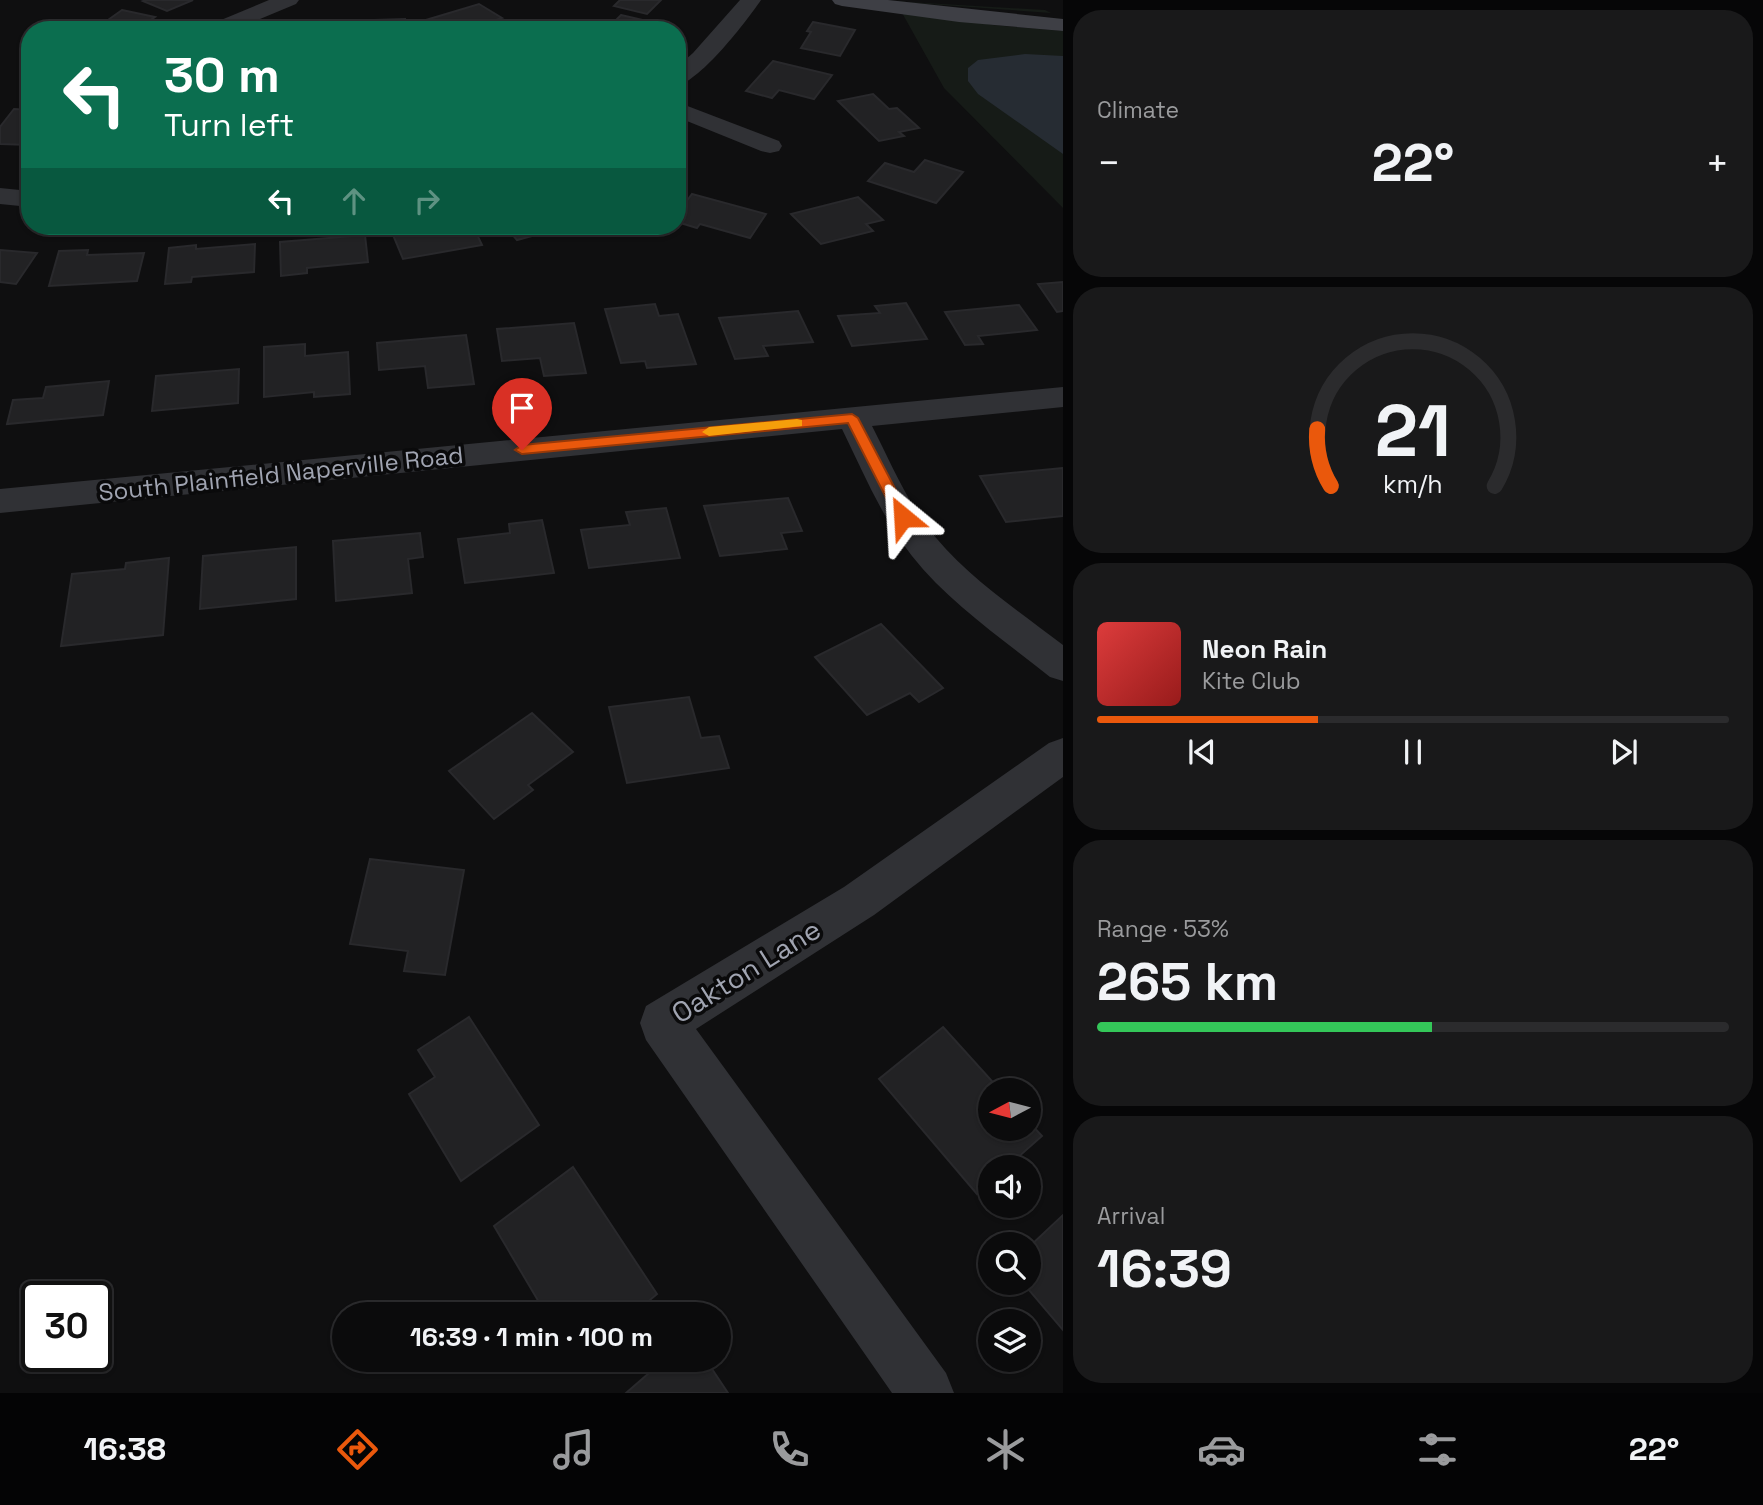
<!DOCTYPE html>
<html lang="en">
<head>
<meta charset="utf-8">
<style>
	body { margin:0; font-family:"Space Grotesk",sans-serif; background:#19191a; color:#f1f3f6; height:100vh; display:flex; flex-direction:column; font-size:26px; white-space:nowrap }
	* { box-sizing:border-box; margin:0 }
	p { font-size:23px; color:#9a9b9d }
	.icon { flex:none; width:38px; height:38px; fill:none; stroke:currentColor; stroke-width:2; stroke-linecap:round; stroke-linejoin:round }
	.map { position:relative; flex:1; overflow:hidden }
	.sheet { display:flex; flex-direction:column; gap:10px; padding:10px; background:#060607; width:700px }
	.sheet>* { flex:none }
	.guide { position:absolute; left:21px; top:21px; width:665px; height:214px; border-radius:28px; box-shadow:0 2px 5px #0004,0 0 0 2px #2b2b2d; background:#0b6e4f; color:#fff; overflow:hidden }
	.needle { width:46px; rotate:263deg }
	.controls { position:absolute; left:978px; top:1078px; display:grid; gap:14px }
	.controls a { display:grid; place-items:center; width:63px; height:63px; border-radius:50%; background:#0b0b0c; box-shadow:0 2px 5px #0004,0 0 0 2px #2b2b2d; font-size:35px }
	.speed { position:absolute; left:21px; top:1281px; display:flex; gap:14px; font-size:35px; font-weight:700; text-align:center }
	.speed>* { display:grid; place-content:center; width:91px; height:91px; border-radius:50%; background:#0b0b0c; box-shadow:0 2px 5px #0004,0 0 0 2px #2b2b2d; line-height:1 }
	.speed .limit { border:4px solid #111; border-radius:10px; background:#fff; color:#111 }
	.pin { position:absolute; display:grid; place-items:center; width:60px; height:60px; color:#fff; margin:-72px -30px; border-radius:50% 50% 50% 0; rotate:-45deg; box-shadow:0 0 7px #0007 }
	.pin .icon { rotate:45deg }
	.me { position:absolute; width:77px; margin:-38px; rotate:333deg; stroke-linejoin:round; filter:drop-shadow(0 0 5px #0008) }
	.turn { display:flex; align-items:center; gap:24px; height:147px; padding:0 28px; font-size:32px }
	.turn .icon { width:91px; height:91px; stroke-width:2.5 }
	.turn b { display:block; font-size:49px; line-height:60px }
	.lanes { display:flex; align-items:center; height:66px; padding:0 28px; background:#0003; justify-content:center; gap:35px; direction:ltr }
	.lanes .off { opacity:.35 }
	.big { font-size:52px; font-weight:700; line-height:1.1 }
	.sheet .widget { flex:1; display:flex; flex-direction:column; justify-content:center; gap:10px; min-width:0; padding:0 24px; border-radius:28px; background:#19191a }
	.sheet .dial { align-items:center; gap:0 }
	.dial svg { height:182px; overflow:visible; fill:none; stroke:#2b2b2d; stroke-width:7; stroke-linecap:round; text-anchor:middle }
	.dial text { fill:#f1f3f6; stroke:none }
	.song { display:flex; align-items:center; gap:21px }
	.cover { width:84px; height:84px; border-radius:10px; background:linear-gradient(135deg,hsl(0 70% 55%),hsl(0 70% 35%)) }
	.played { height:7px; border-radius:4px; background:linear-gradient(90deg,#ea580c 35%,#2b2b2d 35%) }
	.keys { display:flex; justify-content:space-around; direction:ltr }
	.heat { display:flex; justify-content:space-between; align-items:center; font-size:38px; direction:ltr }
	.charge { height:10px; border-radius:5px; background:linear-gradient(90deg,#34c759 53%,#2b2b2d 0) }
	.trip { position:absolute; left:332px; top:1302px; width:399px; height:70px; border-radius:35px; background:#0b0b0c; box-shadow:0 2px 5px #0004,0 0 0 2px #2b2b2d; font-weight:700; line-height:70px; text-align:center }
	.tab-bar { display:flex; height:112px; justify-content:space-around; align-items:center; background:#040405; color:#9a9b9d }
	.tab-bar .icon { width:49px; height:49px }
	.tab-bar .selected { color:#ea580c }
	.tab-bar b { font-size:32px; color:#f1f3f6 }
	main { display:flex; flex:1; min-height:0 }
	.map>svg:first-child { display:block }
	.green { fill:#161b17 }
	.water { fill:#262c33 }
	.building { fill:#222224; stroke:#29292c; stroke-width:2 }
	.lines { fill:none; stroke-linecap:round; stroke-linejoin:round }
	.street { fill:#303135; fill-rule:evenodd }
	.secondary { fill:#3e3f45; fill-rule:evenodd }
	.route { fill:#ea580c; stroke:#983908; stroke-width:2 }
	.slow { fill:#f59e0b }
	.labels { text-anchor:middle; stroke-width:7; stroke-linejoin:round; paint-order:stroke }
	.street-label { font-size:24px; fill:#a0a4b1; stroke:#0a0a0b }
	.near-street-label { font-size:28px; fill:#a0a4b1; stroke:#0a0a0b }
</style>
</head>
<body>
<main>
<div class="map">
<svg width="1063" height="1393" viewBox="0 0 1063 1393">
	<rect width="100%" height="100%" fill="#0f0f10"/>
	<g class="green">
		<path d="M874,0l171,10 6,3z"/>
		<path d="M901,11l92,14 70,6v177l-119,-120z"/>
	</g>
	<path class="water" d="M1025,54l38,2v98l-85,-60 -10,-13v-13l10,-8z"/>
	<g class="building">
		<path d="M146,0h47l-26,11 -24,-10z"/>
		<path d="M620,0h41l-14,14 -33,-8z"/>
		<path d="M479,4l23,14 -36,12h-27l-13,-10z"/>
		<path d="M122,10l33,7 -19,13h-42z"/>
		<path d="M621,15l35,8 -7,7h-43z"/>
		<path d="M405,19v11h-65l1,-9z"/>
		<path d="M813,22l42,8 -15,26 -39,-8 10,-16 -4,-1z"/>
		<path d="M773,61l59,14 -18,24 -35,-9 -7,8 -26,-7z"/>
		<path d="M873,94l16,15 8,-1 22,20 -20,4 5,4 -25,5 -41,-40z"/>
		<path d="M14,109l16,1v35l-30,-1v-17z"/>
		<path d="M925,160l38,12 -27,31 -68,-22 17,-18 29,9z"/>
		<path d="M692,194l74,20 -16,24 -50,-14 -3,4 -20,-6v-8z"/>
		<path d="M858,197l25,23 -17,4 7,7 -52,13 -30,-30z"/>
		<path d="M420,226h53l9,19 -79,14 -12,-29z"/>
		<path d="M505,226h30l-5,1 6,8 -19,5z"/>
		<path d="M365,235l3,27 -61,6v5l-26,3 -1,-34z"/>
		<path d="M255,244l-1,28 -62,5 -1,5 -26,2 4,-36 27,-3v4z"/>
		<path d="M0,250l37,3 -21,31 -16,-2z"/>
		<path d="M88,250l-1,5 57,-2 -7,28 -88,5 10,-35z"/>
		<path d="M1063,282v29l-6,1 -19,-28z"/>
		<path d="M906,303l21,36 -75,7 -14,-30 42,-3 -5,-7z"/>
		<path d="M655,304l4,12 19,-2 18,50 -49,4 -2,-7 -24,2 -16,-54z"/>
		<path d="M1019,305l18,25 -59,6 5,8 -18,1 -20,-33z"/>
		<path d="M798,311l15,31 -50,4 5,10 -33,3 -16,-41z"/>
		<path d="M574,323l12,50 -42,3 -4,-18 -38,3 -5,-32z"/>
		<path d="M466,335l8,49 -46,4 -3,-22 -46,4 -2,-27z"/>
		<path d="M305,344v12l43,-4 2,42 -36,3v-5l-50,5v-50z"/>
		<path d="M239,369l-1,34 -86,8 4,-35z"/>
		<path d="M109,381l-6,34 -96,9 6,-24 30,-2 3,-11z"/>
		<path d="M1063,468v48l-57,6 -26,-46z"/>
		<path d="M788,498l14,33 -21,2 6,16 -67,7 -16,-50z"/>
		<path d="M666,508l14,50 -91,10 -8,-38 49,-5 -4,-13z"/>
		<path d="M542,520l12,53 -89,10 -7,-44 52,-6 -1,-9z"/>
		<path d="M420,533l3,24 -15,2 4,34 -76,8 -3,-60z"/>
		<path d="M296,547v52l-96,10 3,-53z"/>
		<path d="M169,558l-6,77 -102,11 11,-72 53,-5 1,-6z"/>
		<path d="M881,624l62,64 -24,14 -9,-9 -43,22 -52,-58z"/>
		<path d="M689,697l12,41 18,-2 10,32 -102,15 -18,-76z"/>
		<path d="M532,713l41,39 -45,33 5,5 -39,29 -45,-48z"/>
		<path d="M370,859l94,11 -19,105 -41,-4 4,-20 -58,-7z"/>
		<path d="M469,1017l70,108 -78,56 -52,-87 26,-17 -17,-27z"/>
		<path d="M943,1027l57,63h-10v39h39v-7l13,14 -35,31h-17v16l-13,11 -98,-115z"/>
		<path d="M573,1167l84,127 -24,20h-87l-52,-88z"/>
		<path d="M1063,1215v115l-40,-47h6v-36z"/>
		<path d="M664,1360h42l22,33h-102z"/>
	</g>
	<g class="lines">
		<g class="street">
			<path d="M269,0h30l-3,4 -62,26h-28l3,-5z"/>
			<path d="M740,0h21c-15,22 -59,79 -84,86v-19l16,-14z"/>
			<path d="M677,102l102,39 3,5 -3,5 -9,2 -9,-2 -84,-34z"/>
			<path d="M0,188l30,3v16l-30,-3z"/>
			<path d="M1063,387v20l-191,19c17,33 32,69 54,99 36,49 89,83 137,120v36l-13,-4c-47,-38 -100,-73 -138,-121 -30,-38 -49,-84 -70,-127l-842,84v-24z"/>
			<path d="M1063,738v39l-189,138 -178,114 250,344 8,20h-62l-246,-353 -6,-17 6,-17 198,-119 205,-144z"/>
		</g>
		<path class="secondary" d="M832,0h56l175,19v12l-104,-9 -117,-16 -7,-2z"/>
	</g>
	<path class="route" d="M852,414l6,4 52,99 -2,4h-10l-50,-98 -326,31 -7,-4 7,-5z"/>
	<path class="slow" d="M797,419l5,1v6l-93,10 -7,-4 7,-5z"/>
	<g class="labels">
		<g class="street-label">
			<text transform="translate(281 474) rotate(-6)" y="8">South Plainfield Naperville Road</text>
		</g>
		<g class="near-street-label">
			<text transform="translate(746 971) rotate(-32)" y="10">Oakton Lane</text>
		</g>
	</g>
</svg>
<div class="controls">
<a><svg class="needle" viewBox="-14 -14 28 28"><path d="M0-13l5 13h-10z" fill="#e53935"/><path d="M0 13l5-13h-10z" fill="#9a9b9d"/></svg></a>
<a><svg class="icon" aria-label="sound" viewBox="0 0 24 24"><path d="M4 9h4l5-4v14l-5-4H4zM17 9q2 3 0 6"/></svg></a>
<a><svg class="icon" aria-label="search" viewBox="0 0 24 24"><circle cx="10" cy="10" r="6"/><path d="M15 15l6 6"/></svg></a>
<a><svg class="icon" aria-label="layers" viewBox="0 0 24 24"><path d="M12 4l9 5-9 5-9-5zM3 14l9 5 9-5"/></svg></a>
</div>
<div class="speed"><div class="limit">30</div></div>
<div class="pin" style="left:522px;top:450px;background:#d93025"><svg class="icon" aria-label="arrive" viewBox="0 0 24 24"><path d="M6 21V4h12l-3 4 3 4H6"/></svg></div>
<svg class="me" style="left:903px;top:517px" viewBox="-20 -20 40 40"><path d="M0-17L14 15 0 8-14 15z" fill="#ea580c" stroke="#fff" stroke-width="4"/></svg>
<div class="trip">16:39 · 1 min · 100 m</div>
<div class="guide">
<div class="turn"><svg class="icon" aria-label="left" viewBox="0 0 24 24"><path d="M17 20v-9H6M10 6l-5 5 5 5"/></svg><div><b>30 m</b>Turn left</div></div>
<div class="lanes"><svg class="icon" aria-label="left" viewBox="0 0 24 24"><path d="M17 20v-9H6M10 6l-5 5 5 5"/></svg><svg class="icon off" aria-label="ahead" viewBox="0 0 24 24"><path d="M12 20V5M6 11l6-6 6 6"/></svg><svg class="icon off" aria-label="right" viewBox="0 0 24 24"><path d="M7 20v-9h11M14 6l5 5-5 5"/></svg></div>
</div>
</div>
<section class="sheet">
<div class="widget"><p>Climate</p>
<div class="heat"><a>−</a><b class="big">22°</b><a>+</a></div>
</div>
<div class="widget dial"><svg viewBox="0 0 100 80">
<path d="M14 69A42 42 0 1 1 86 69"/>
<path d="M14 69A42 42 0 0 1 8 44" stroke="#ea580c"/>
<text x="50" y="56" font-size="32" font-weight="700">21</text>
<text x="50" y="72" font-size="11">km/h</text>
</svg></div>
<div class="widget">
<div class="song"><i class="cover"></i><div><b>Neon Rain</b><p>Kite Club</p></div></div>
<div class="played"></div>
<div class="keys"><svg class="icon" aria-label="previous" viewBox="0 0 24 24"><path d="M18 5L8 12l10 7zM5 5v14"/></svg><svg class="icon" aria-label="pause" viewBox="0 0 24 24"><path d="M8 5v14M16 5v14"/></svg><svg class="icon" aria-label="next" viewBox="0 0 24 24"><path d="M6 5l10 7-10 7zM19 5v14"/></svg></div>
</div>
<div class="widget"><p>Range · 53%</p><b class="big">265 km</b><div class="charge"></div></div>
<div class="widget"><p>Arrival</p><b class="big">16:39</b></div>
</section>
</main>
<nav class="tab-bar">
<b>16:38</b>
<svg class="icon selected" aria-label="directions" viewBox="0 0 24 24"><path d="M12 3l9 9-9 9-9-9zM9 14v-3h6M13 9l2 2-2 2"/></svg>
<svg class="icon" aria-label="music" viewBox="0 0 24 24"><path d="M9 18V5l10-2v13"/><circle cx="6" cy="18" r="3"/><circle cx="16" cy="16" r="3"/></svg>
<svg class="icon" aria-label="phone" viewBox="0 0 24 24"><path d="M5 4h4l2 5-3 2q2 4 5 5l2-3 5 2v4C11 20 4 13 5 4z"/></svg>
<svg class="icon" aria-label="climate" viewBox="0 0 24 24"><path d="M12 3v18M4 7l16 10M4 17L20 7"/></svg>
<svg class="icon" aria-label="car" viewBox="0 0 24 24"><path d="M5 17H2v-5l4-1 3-4h7l3 4 3 1v5h-3M9 17h6M6 11h13"/><circle cx="7" cy="17" r="2"/><circle cx="17" cy="17" r="2"/></svg>
<svg class="icon" aria-label="filters" viewBox="0 0 24 24"><path d="M4 7h16M4 17h16"/><circle cx="9" cy="7" r="2"/><circle cx="15" cy="17" r="2"/></svg>
<b>22°</b>
</nav>
</body>
</html>
